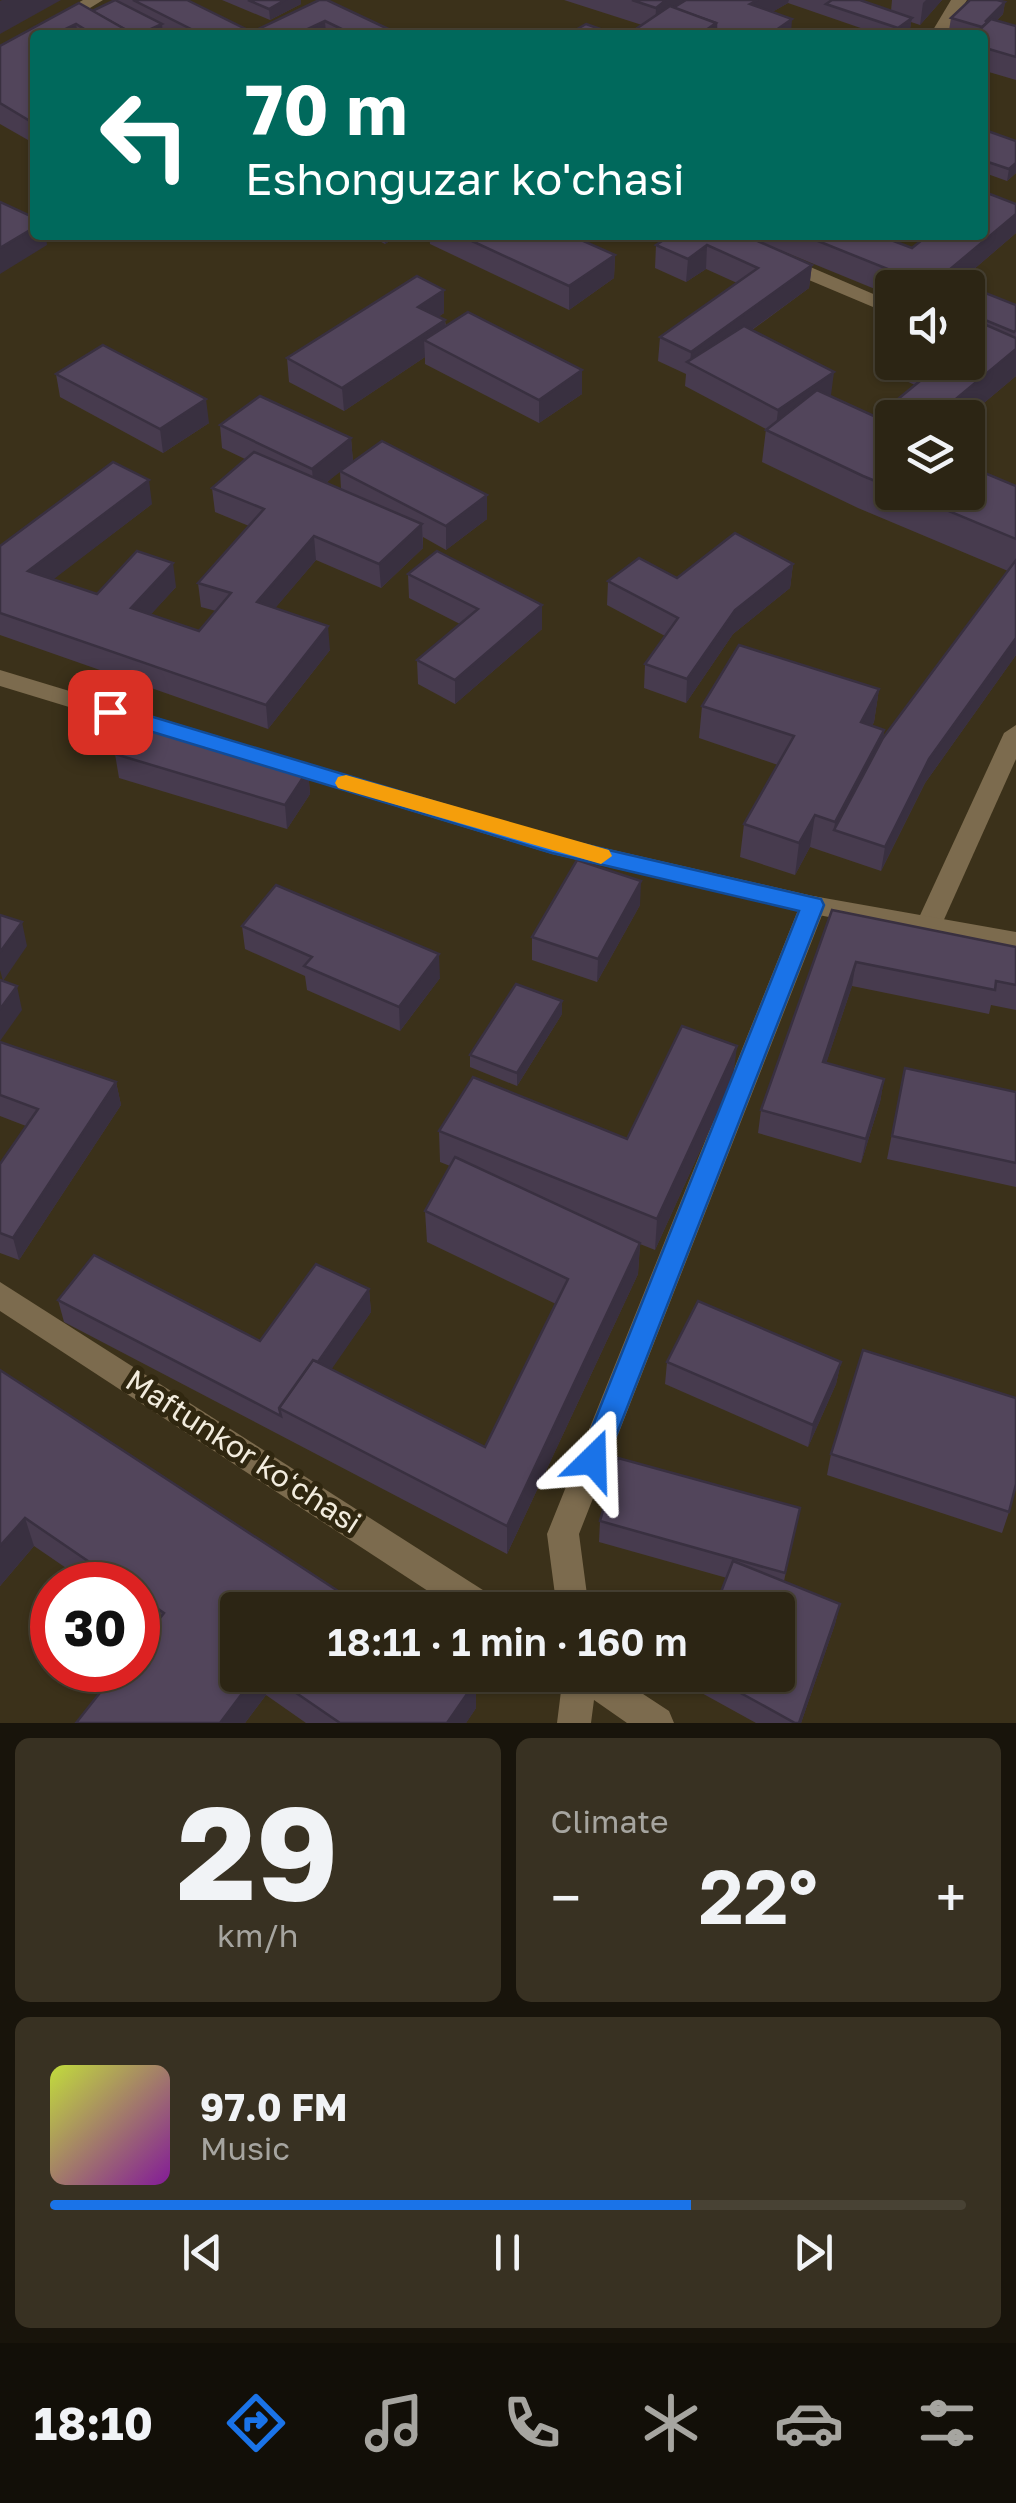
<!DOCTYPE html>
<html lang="en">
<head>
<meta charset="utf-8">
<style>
	body { margin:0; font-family:"Golos Text",sans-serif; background:#383122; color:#f1f3f6; height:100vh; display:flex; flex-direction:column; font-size:38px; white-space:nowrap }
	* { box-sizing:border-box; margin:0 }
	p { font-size:32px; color:#a6a5a0 }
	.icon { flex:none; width:55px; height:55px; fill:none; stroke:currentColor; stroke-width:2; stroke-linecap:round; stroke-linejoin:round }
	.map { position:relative; height:1723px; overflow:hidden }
	.drawer { display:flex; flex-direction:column; gap:15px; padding:15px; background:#18140b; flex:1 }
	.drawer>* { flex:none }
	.guide { position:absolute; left:30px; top:30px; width:958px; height:210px; border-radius:10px; box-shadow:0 2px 8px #0004,0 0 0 2px #484234; background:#00695c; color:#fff; overflow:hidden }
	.buttons { position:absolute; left:875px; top:270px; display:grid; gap:20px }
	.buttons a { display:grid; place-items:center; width:110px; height:110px; border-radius:10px; background:#2c2514; box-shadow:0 2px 8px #0004,0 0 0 2px #484234; font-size:50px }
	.speed { position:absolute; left:30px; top:1562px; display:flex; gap:20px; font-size:50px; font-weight:700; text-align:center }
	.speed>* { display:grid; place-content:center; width:130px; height:130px; border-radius:50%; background:#2c2514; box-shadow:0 2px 8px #0004,0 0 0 2px #484234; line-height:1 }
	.speed .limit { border:15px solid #d22; background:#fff; color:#111 }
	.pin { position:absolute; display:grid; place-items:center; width:85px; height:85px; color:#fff; margin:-42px; border-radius:20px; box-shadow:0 5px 15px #0006 }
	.me { position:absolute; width:110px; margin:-55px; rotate:22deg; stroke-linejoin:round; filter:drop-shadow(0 0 8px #0008) }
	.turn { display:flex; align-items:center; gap:35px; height:210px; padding:0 50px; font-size:45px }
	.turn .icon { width:130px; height:130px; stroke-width:2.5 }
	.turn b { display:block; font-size:70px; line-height:85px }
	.big { font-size:75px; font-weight:600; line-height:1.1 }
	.drawer .card { flex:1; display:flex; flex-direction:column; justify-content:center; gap:15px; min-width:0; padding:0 35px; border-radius:15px; background:#383122 }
	.drawer .dial { align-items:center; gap:0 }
	.dial b { font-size:130px; line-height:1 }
	.song { display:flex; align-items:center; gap:30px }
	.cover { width:120px; height:120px; border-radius:15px; background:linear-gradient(135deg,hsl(70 70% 55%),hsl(290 70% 35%)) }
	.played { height:10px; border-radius:5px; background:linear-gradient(90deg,#1a73e8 70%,#484234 70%) }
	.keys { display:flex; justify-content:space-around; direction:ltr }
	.heat { display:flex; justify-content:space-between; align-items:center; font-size:55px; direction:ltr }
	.drawer .tiles { flex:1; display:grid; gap:15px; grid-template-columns:1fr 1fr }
	.card:last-child { grid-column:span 2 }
	.trip { position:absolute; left:220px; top:1592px; width:575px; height:100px; border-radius:10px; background:#2c2514; box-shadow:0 2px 8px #0004,0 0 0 2px #484234; font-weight:600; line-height:100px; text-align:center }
	.tab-bar { display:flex; height:160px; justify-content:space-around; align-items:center; background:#120f08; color:#a6a5a0 }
	.tab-bar .icon { width:70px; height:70px }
	.tab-bar .selected { color:#1a73e8 }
	.tab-bar b { font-size:45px; color:#f1f3f6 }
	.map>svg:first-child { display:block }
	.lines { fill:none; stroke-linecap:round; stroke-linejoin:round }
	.minor { fill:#7c6b4e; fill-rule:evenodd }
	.tertiary { fill:#7c6b4e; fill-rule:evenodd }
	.wall { fill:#473b4e; fill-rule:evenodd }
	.shaded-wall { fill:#393040 }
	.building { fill:#52455b; stroke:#393040; stroke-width:2.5 }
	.route { fill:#1a73e8; stroke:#114b97; stroke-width:2.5 }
	.slow { fill:#f59e0b }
	.labels { text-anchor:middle; stroke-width:10; stroke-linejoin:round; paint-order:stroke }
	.near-street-label { font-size:30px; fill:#f2ecde; stroke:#302710 }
</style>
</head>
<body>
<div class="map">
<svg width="1016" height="1723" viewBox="0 0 1016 1723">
	<rect width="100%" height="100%" fill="#3b311a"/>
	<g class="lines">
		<g class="minor">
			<path d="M83,0h20l-57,35h-11v7l-35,18v-12z"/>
			<path d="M951,0h16l-21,35h-16z"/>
			<path d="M724,235h20l8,7 140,60v13l-154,-65z"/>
			<path d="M1016,725v34l-74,165 -4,7h-18l-4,-7 88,-191z"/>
			<path d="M813,896l9,2 4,7 -247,629 10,76h-32l-10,-76 253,-629 4,-7z"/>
			<path d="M0,1282l497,317 4,11h-44l-457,-299z"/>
			<path d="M563,1675h51l55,36 5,12h-47l-33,-23 -3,23h-34z"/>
		</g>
		<g class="tertiary">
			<path d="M0,670l238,72 4,6 -12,8 -230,-70z"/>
			<path d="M278,754l274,82 261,60 203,36v20l-203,-38 -261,-60 -282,-86 -4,-6z"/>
		</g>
	</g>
	<g class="wall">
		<path d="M115,0h75l-2,1 64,31 67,-32 82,35h-366v109l-35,-20v-78l92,-35z"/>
		<path d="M301,0v4l-31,16 -48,-20z"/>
		<path d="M564,0h296l31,11 1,-11h50l-22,25 -9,-3 -1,7 -7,6h-22l-93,-32 -16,9 19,23h-164l15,-10z"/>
		<path d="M1005,2l-2,12 -7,7 20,5v54l-34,-10v-35h-16l-17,-5 2,-12z"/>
		<path d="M982,129l34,12v32l-9,8 -25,-9z"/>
		<path d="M1016,204v29l-57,49 57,23v71l-50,42h-74v74h76l48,-6v169l-91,128 -44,88 -71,-24 -15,28 -55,-18 4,-33 34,-59 -79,-27 3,-32 177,-17 -5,33 -2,4 12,4 -1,8 125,-167 -150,-63 -96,-46 4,-33 -81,-43 1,-12 -28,-13 2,-24 77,-54 -31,-14 -20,13 -31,-14 1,-23 15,-10 141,30 -3,23 -57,42 78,66 46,21 39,-32 -31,-14 5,-32 3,-3v26h76v-74h-76v8l-144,-59 1,-2h129l34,13z"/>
		<path d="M368,235h31l-14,9z"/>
		<path d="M429,235h141l45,20 -1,23 -45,32 -139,-66z"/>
		<path d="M444,290v23l-6,4 7,3 1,6 136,44v24l-43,29 -114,-59v-7l-81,54 -55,-29 -2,-24z"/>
		<path d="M56,374l153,49 -46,30 -103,-56z"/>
		<path d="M220,425l131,13 2,24 134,57 -41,31 -23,-13v11l-42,40 -65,-28 -41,48 55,42 -62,79 -268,-94v-89l152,-42 -99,75 44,15 79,-7 -26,28 49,16 17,-20 -15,-4 -3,-24 51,-57 -34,-14 -3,-24 33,-29 -23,-11zM340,471l1,18 -15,-6z"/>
		<path d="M793,564l-3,24 -57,46 -47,69 -42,-15 1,-24 20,-28 -58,-31 1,-24 69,-3z"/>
		<path d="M408,574l134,31v24l-87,75 -37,-20 -1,-24 43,-36 -51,-26z"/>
		<path d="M115,754l193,16 2,24 -23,35 -168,-51z"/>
		<path d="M640,905l-43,77 -65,-22v-23z"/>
		<path d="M832,910l184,37v63l-25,-5 -2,9 -137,-28 -26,77 58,16 -4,23 -19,61 -103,-30 3,-23z"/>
		<path d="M242,926l198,52 -40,53 -93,-41 -2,-14 -60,-27z"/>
		<path d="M562,1014l-45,72 -47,-19v-12z"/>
		<path d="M0,1042l116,40 5,23 -102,155 -19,-7v-89l26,-38 -26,-10z"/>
		<path d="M905,1068l111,24v95l-129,-28z"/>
		<path d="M733,1078l-78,172 -15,-6 -2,30 -131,280 -443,-232 -6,-22 202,41 109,-52 2,23 -40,57 154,78 71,-143 -129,-62 -2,-31 25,-45 -10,-4 -1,-31 188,8z"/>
		<path d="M667,1362h174l-5,22 -28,63 -143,-63z"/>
		<path d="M0,1370l238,305h228l10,6v27l-10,15h-160l-40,-28 -21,28h-169l76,-96 -14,-10v-32h-47l-57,-39 -34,40z"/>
		<path d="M831,1454l178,58 -7,21 -175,-58z"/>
		<path d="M800,1508l-16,73 56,23 -5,20 -34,99h-45l-67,-37 2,-11h87l-51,-97 -128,-36 1,-21z"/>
	</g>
	<g class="shaded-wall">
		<path d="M2,0h59l-61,34v-33z"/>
		<path d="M285,0h16v4l-31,16 -1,-11z"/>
		<path d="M666,0h29l-40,30 1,-22z"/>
		<path d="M758,0h31l-1,3 -40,23 2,-22z"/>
		<path d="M926,0h16l-22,25 3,-22z"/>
		<path d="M1005,2l-2,12 -15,15 -2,-8z"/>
		<path d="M912,18l-2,11 -7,6h-6l1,-7z"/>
		<path d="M792,19l-1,16h-22z"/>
		<path d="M325,21l1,14h-31z"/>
		<path d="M716,23l-1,12h-16z"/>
		<path d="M76,24l2,11h-23z"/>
		<path d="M162,24l1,11h-25z"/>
		<path d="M1016,163v10l-9,8 2,-12z"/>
		<path d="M1016,214v19l-64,55h-22z"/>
		<path d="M35,227v8h11l1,10 -47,29v-26z"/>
		<path d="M384,235h15l-14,9z"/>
		<path d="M707,245l-1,24 -20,13 2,-23z"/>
		<path d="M615,255l-1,23 -45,32v-24z"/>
		<path d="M812,265l-3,23 -110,80 -9,-4 1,-12z"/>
		<path d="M444,290v23l-26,17v-23z"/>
		<path d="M445,320l1,24 -22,-4 1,17 -81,54 -2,-23z"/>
		<path d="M1016,349v27l-50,42h-33z"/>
		<path d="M582,370v24l-43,29v-23z"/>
		<path d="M834,372l-3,23 -56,39 3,-24z"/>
		<path d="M206,399l3,24 -46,30 -3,-24z"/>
		<path d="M351,438l2,24 -39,30 -2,-23z"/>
		<path d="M149,480l3,24 -119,91 -5,-24z"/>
		<path d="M487,495v24l-41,31v-24z"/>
		<path d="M422,524l1,24 -42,40 -2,-24z"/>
		<path d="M314,536l2,24 -56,66 -3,-24z"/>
		<path d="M173,563l3,24 -41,45 -4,-24z"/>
		<path d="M793,564l-3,24 -57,46 -47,69 1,-24 48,-69z"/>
		<path d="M542,605v24l-87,75v-24z"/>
		<path d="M328,626l2,24 -62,79 -2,-24z"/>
		<path d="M1016,638v17l-91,128 -44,88 4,-24 44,-88z"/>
		<path d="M879,689l-5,33 -18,33 5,-33z"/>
		<path d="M884,730l-5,32 -45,68 1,-8z"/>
		<path d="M308,770l2,24 -23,35 -2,-24z"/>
		<path d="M815,815l-5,32 -15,28 4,-32z"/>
		<path d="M641,881l-1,24 -43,77 1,-23z"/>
		<path d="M22,922l5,24 -24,35 -3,-11v-18z"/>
		<path d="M439,954l1,24 -40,53 -1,-24z"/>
		<path d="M856,962l-4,24 -33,99 4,-23z"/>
		<path d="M17,986l5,24 -22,31v-32z"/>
		<path d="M562,1001v13l-45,72v-13z"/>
		<path d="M737,1046l-4,32 -78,172 2,-31z"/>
		<path d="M884,1079l-4,23 -19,61 5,-24z"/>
		<path d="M116,1082l5,23 -102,155 -6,-22z"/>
		<path d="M640,1243l-2,31 -131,280v-28z"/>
		<path d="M369,1289l2,23 -73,106 -14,-7z"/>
		<path d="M841,1362l-5,22 -28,63 5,-22z"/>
		<path d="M25,1518l9,28 -34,40v-40z"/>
		<path d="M840,1604l-5,20 -34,99h-2z"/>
		<path d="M256,1675h6l4,20 -21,28h-25z"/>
		<path d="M476,1681v27l-10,15h-19z"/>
	</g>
	<g class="building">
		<path d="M115,0l47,24 -24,11h-3l-43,-24z"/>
		<path d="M133,0h54l65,32 67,-32h8l74,35h-47l-29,-14 -30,14h-92z"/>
		<path d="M248,0h37l-16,9z"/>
		<path d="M632,0h34l-10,8z"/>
		<path d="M686,0h72l-8,4 42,15 -23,16h-42l-11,-4v-8l-43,-15z"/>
		<path d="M832,0h28l52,18 -14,10 -72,-24z"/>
		<path d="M970,0h27l8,2 -19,19 2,1 -6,5 -31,-9z"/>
		<path d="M79,3l56,32h-41l-18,-11 -21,10 2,1h-22v54l-2,1 2,1v33l-35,-21v-57z"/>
		<path d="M670,6l46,17 -17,12h-72z"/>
		<path d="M991,19l25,7v31l-34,-10v-12h-8z"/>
		<path d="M586,24l31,11h-50z"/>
		<path d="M982,129l34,12v22l-7,6 -27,-9z"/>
		<path d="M982,191l34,13v10l-86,72 -127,-51h75l34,13 16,-13h54z"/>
		<path d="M0,202l35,16v9l-35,21z"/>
		<path d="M459,235h111l45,20 -46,31z"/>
		<path d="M671,235h73l68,30 -121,87 -31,-15 98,-69 -51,-23 -19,14 -32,-14z"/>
		<path d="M417,276l27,14 -26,17 27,13 -103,68 -55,-30z"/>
		<path d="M950,279l66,26v25l-2,2 -46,-19v-25h-28z"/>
		<path d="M468,312l114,58 -43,30 -115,-60z"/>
		<path d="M968,317l48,21v11l-83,69h-41v70l-29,-12 -97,-46 51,-40 59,27 66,-54 -2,-1h28z"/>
		<path d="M744,326l90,46 -56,38 -91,-48z"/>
		<path d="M103,345l103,54 -46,30 -104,-55z"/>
		<path d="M260,396l91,42 -39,31 -92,-44z"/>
		<path d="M382,441l105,54 -41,31 -106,-55z"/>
		<path d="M254,452l168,72 -43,40 -65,-28 -57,66 71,24 -62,79 -266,-92v-67l113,-84 36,18 -121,91 69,23 40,-43 36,12 -42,45 68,23 32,-38 -33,-10 66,-74 -52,-21z"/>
		<path d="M968,466l48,20v53l-113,-47h65z"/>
		<path d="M735,533l58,31 -58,46 -48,69 -42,-15 33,-46 -70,-37 31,-23 38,20z"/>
		<path d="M437,551l105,54 -87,75 -38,-20 61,-51 -70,-35z"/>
		<path d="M1016,560v78l-87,121 -44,88 -51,-17 49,-92z"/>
		<path d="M739,645l140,44 -18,33 23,8 -49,92 -20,-7 -16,28 -55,-19 50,-88 -92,-30z"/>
		<path d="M140,721l168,49 -23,35 -170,-51z"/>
		<path d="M577,860l64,21 -43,78 -66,-22z"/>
		<path d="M276,885l163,69 -40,53 -95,-41 8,-9 -70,-31z"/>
		<path d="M832,910l184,37v38l-20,-4 -1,9 -139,-28 -33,100 61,17 -18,60 -105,-29z"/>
		<path d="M0,915l22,7 -22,30z"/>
		<path d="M0,980l17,6 -17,23z"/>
		<path d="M516,984l46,17 -45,72 -47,-18z"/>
		<path d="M682,1026l55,20 -80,173 -218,-88 34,-54 154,62z"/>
		<path d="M0,1042l116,40 -103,156 -13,-5v-69l38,-55 -38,-14z"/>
		<path d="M905,1068l111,24v71l-124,-27z"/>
		<path d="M455,1157l185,86 -133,283 -228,-118 34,-48 172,87 83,-168 -143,-68z"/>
		<path d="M94,1255l166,86 56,-77 53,25 -51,73 -5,-2 -34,48 2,8 -223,-116z"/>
		<path d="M698,1301l143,61 -28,63 -146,-63z"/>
		<path d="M863,1350l153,48v86l-7,28 -178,-58z"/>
		<path d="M0,1370l367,240h-129v65h18l-36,48h-144l42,-53h20v-24l26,-33 -26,-18v-10h-15l-98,-67 -25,28z"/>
		<path d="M618,1458l182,50 -15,65 -185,-52z"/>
		<path d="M733,1561l107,43 -41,119h-4l-87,-48h70v-65h-64z"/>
		<path d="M270,1675h196l10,6 -29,42h-107z"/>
	</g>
	<path class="route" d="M110,704l442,133 269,62 3,6 -221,564 -10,4 -10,-4 -4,-9 220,-549 -247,-58 -449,-136 -3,-5 3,-6z"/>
	<path class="slow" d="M346,775l263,75 3,6 -11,8 -263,-76 -3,-5 3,-6z"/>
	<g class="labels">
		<g class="near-street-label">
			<text transform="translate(243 1452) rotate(33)" y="10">Maftunkor koʻchasi</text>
		</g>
	</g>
</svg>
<div class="buttons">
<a><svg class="icon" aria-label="sound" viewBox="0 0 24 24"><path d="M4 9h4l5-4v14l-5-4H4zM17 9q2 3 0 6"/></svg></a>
<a><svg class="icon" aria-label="layers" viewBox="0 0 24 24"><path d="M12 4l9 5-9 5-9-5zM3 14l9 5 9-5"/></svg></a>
</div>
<div class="speed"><div class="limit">30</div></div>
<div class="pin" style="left:110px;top:712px;background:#d93025"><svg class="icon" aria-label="arrive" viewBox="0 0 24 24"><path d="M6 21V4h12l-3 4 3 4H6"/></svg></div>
<svg class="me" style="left:593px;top:1460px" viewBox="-20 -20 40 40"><path d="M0-17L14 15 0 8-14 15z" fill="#1a73e8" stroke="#fff" stroke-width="4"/></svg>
<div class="trip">18:11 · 1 min · 160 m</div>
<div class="guide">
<div class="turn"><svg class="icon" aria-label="left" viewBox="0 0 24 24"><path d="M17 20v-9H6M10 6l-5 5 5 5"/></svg><div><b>70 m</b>Eshonguzar ko'chasi</div></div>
</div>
</div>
<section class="drawer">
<div class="tiles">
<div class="card dial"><b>29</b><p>km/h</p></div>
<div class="card"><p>Climate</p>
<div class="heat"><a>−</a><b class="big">22°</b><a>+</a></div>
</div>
<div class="card">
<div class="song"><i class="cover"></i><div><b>97.0 FM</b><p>Music</p></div></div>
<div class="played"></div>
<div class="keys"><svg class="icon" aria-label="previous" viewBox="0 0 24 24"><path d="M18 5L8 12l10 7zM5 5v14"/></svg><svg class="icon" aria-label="pause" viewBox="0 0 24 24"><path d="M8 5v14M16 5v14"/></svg><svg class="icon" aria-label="next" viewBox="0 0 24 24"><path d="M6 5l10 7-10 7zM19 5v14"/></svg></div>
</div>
</div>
</section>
<nav class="tab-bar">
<b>18:10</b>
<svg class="icon selected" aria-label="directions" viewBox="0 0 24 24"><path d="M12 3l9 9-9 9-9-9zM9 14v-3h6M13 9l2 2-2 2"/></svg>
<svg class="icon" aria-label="music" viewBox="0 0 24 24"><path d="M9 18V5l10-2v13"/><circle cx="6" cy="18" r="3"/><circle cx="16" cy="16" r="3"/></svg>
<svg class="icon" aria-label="phone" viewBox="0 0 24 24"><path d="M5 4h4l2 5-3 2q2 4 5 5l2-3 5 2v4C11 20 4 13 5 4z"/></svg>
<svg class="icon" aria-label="climate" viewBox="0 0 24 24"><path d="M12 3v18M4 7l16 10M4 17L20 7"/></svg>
<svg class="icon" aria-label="car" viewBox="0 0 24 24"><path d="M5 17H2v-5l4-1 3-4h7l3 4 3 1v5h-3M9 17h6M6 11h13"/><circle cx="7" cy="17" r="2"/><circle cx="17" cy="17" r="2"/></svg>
<svg class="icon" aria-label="filters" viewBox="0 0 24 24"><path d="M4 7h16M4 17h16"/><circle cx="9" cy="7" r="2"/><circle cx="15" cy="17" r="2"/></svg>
</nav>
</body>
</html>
